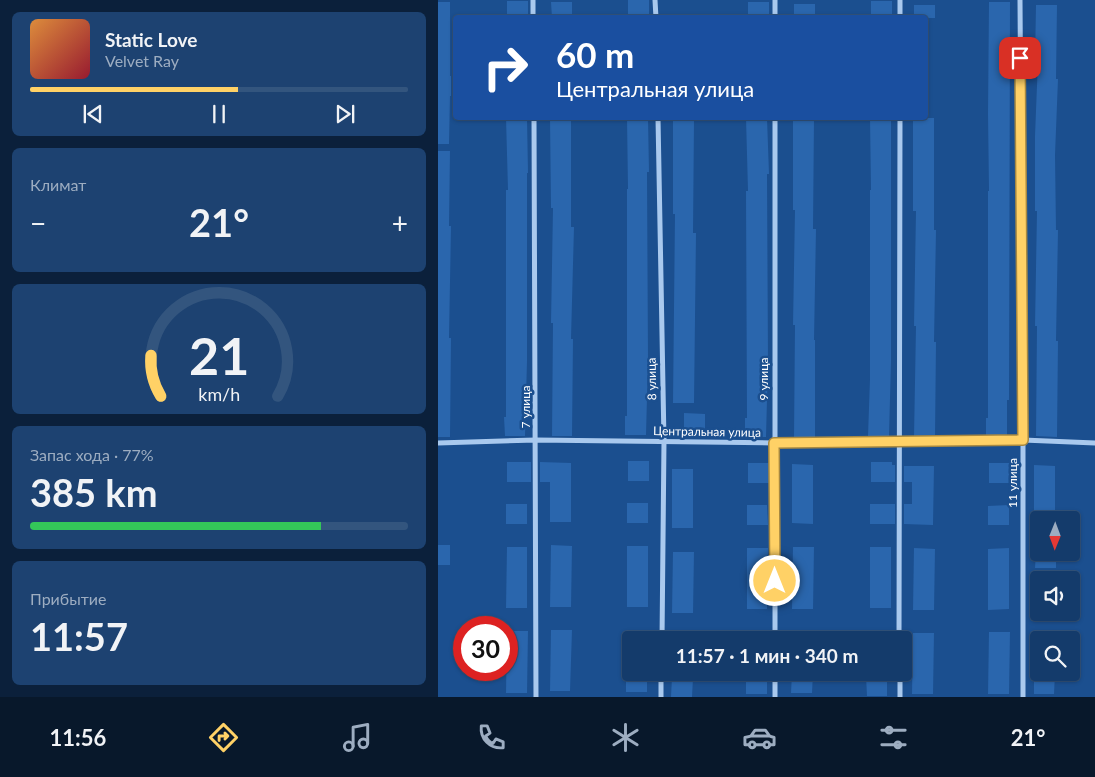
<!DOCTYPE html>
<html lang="ru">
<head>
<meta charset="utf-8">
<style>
	body { margin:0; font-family:Lato,sans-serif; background:#1d4271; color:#f1f3f6; height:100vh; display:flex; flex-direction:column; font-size:19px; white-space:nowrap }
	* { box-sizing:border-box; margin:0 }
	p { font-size:16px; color:#9dadc1 }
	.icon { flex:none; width:28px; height:28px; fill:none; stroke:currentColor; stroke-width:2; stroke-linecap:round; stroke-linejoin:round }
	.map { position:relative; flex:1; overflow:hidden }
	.panel { display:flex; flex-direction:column; gap:12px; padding:12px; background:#0b203b; width:438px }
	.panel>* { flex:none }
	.guide { position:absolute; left:15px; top:15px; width:475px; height:105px; border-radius:5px; box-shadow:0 1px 4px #0004,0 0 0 1px #33557e; background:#1a4fa0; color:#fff; overflow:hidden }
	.needle { width:32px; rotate:181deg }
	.controls { position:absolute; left:592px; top:511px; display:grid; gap:10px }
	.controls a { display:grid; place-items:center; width:50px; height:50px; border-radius:5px; background:#143b6b; box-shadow:0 1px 4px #0004,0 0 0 1px #33557e; font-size:25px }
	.speed { position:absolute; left:15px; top:616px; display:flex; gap:10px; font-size:25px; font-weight:700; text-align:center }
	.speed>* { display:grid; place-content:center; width:65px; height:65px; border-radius:50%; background:#143b6b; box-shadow:0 1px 4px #0004,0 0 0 1px #33557e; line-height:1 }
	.speed .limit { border:8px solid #d22; background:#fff; color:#111 }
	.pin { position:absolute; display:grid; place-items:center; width:42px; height:42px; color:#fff; margin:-21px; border-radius:10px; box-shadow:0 2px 8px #0006 }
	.me { position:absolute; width:55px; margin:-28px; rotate:0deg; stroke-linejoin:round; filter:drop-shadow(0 0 4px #0008) }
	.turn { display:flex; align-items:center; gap:18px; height:105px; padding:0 20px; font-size:22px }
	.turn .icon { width:65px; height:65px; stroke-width:2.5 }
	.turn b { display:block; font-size:35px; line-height:42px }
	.big { font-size:38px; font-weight:700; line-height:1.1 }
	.panel .card { flex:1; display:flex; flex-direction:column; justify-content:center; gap:8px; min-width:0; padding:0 18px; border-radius:8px; background:#1d4271 }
	.panel .dial { align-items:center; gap:0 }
	.dial svg { height:130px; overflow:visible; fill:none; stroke:#33557e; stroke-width:7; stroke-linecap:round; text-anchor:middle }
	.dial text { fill:#f1f3f6; stroke:none }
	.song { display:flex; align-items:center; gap:15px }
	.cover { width:60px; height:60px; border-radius:8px; background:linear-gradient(135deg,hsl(30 70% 55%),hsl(350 70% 35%)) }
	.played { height:5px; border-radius:2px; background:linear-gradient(90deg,#ffd166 55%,#33557e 55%) }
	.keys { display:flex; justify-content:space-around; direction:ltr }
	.heat { display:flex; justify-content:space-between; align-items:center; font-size:28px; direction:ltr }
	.charge { height:8px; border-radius:4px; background:linear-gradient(90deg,#34c759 77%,#33557e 0) }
	.trip { position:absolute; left:184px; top:631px; width:290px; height:50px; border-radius:5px; background:#143b6b; box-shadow:0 1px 4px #0004,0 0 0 1px #33557e; font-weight:700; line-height:50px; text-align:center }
	.tab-bar { display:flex; height:80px; justify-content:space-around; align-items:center; background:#08182b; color:#9dadc1 }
	.tab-bar .icon { width:35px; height:35px }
	.tab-bar .on { color:#ffd166 }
	.tab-bar b { font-size:22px; color:#f1f3f6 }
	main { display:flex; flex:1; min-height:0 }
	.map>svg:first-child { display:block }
	.building { fill:#2a66ad }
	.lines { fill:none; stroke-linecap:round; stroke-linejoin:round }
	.minor { stroke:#a9c9ee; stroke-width:5 }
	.route-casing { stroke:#a68842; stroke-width:12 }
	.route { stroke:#ffd166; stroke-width:9 }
	.labels { text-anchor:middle; stroke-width:5; stroke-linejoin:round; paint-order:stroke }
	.street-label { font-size:12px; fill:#fff; stroke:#1b4f8f }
</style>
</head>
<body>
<main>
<section class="panel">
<div class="card">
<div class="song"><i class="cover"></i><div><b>Static Love</b><p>Velvet Ray</p></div></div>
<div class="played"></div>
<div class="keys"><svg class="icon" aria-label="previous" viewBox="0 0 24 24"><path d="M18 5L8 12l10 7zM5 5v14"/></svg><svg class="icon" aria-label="pause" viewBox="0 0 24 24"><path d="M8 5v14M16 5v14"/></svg><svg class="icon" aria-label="next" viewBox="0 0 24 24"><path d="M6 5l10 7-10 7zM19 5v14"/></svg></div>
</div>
<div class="card"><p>Климат</p>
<div class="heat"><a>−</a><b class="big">21°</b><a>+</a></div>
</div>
<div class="card dial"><svg viewBox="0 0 100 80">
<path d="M14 69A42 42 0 1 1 86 69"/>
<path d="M14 69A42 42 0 0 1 8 44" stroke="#ffd166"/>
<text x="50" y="56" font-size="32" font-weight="700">21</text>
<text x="50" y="72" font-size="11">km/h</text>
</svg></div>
<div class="card"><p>Запас хода · 77%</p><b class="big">385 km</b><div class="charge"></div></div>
<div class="card"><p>Прибытие</p><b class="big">11:57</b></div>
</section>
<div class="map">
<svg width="658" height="697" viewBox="0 0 658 697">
	<rect width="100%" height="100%" fill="#1b4f8f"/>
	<g class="building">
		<rect x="190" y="0" width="21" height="18"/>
		<rect x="69" y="1" width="21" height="17"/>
		<rect x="433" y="1" width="21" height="17"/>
		<path d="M0,2h12v74h1v20h-1l-1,48h-11z"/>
		<path d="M113,2h21v16h-20z"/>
		<rect x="310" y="2" width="21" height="16"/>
		<path d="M551,2h21l-1,398h-2v36h-21v-18h2v-227h1l-1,-77z"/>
		<rect x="356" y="4" width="21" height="14"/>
		<rect x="476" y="5" width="21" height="13"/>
		<path d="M598,5h21l-1,74h2l-3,76 1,75h2l-2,111h2l-1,96 -21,-1 1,-110h-2l2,-115h-2v-75l3,-76h-3z"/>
		<path d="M68,118h21l1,55h-1v188l-2,75h-20l-1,-19h2v-227h2z"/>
		<path d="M112,118h21v109h3l-3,112h2l-1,97h-20l1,-113h-2l2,-115h-2z"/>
		<path d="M189,118h21l1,54h-2l1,188 -2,75h-21v-19h2v-227h1z"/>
		<path d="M308,118h21l2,56h-2l1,188 -2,75h-21v-19h2l-1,-227h2z"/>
		<path d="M355,118h21l-1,111h3l-2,111h1v98h-21l1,-113h-2l2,-115h-2z"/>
		<path d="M432,118h21v243l-2,75h-21l2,-57v-189h1z"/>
		<path d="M475,118h21v112h2l-2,112h2l-1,95h-21l2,-111h-2l2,-115h-3z"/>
		<path d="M235,119l21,1 -1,113h3l-2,170h-21l2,-189h-2z"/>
		<path d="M0,151h12l-1,75h2l-2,112h2l-1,99h-12z"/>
		<path d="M246,413l21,1v19h-21z"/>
		<rect x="190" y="461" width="21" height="20"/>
		<rect x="69" y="462" width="24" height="20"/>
		<path d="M102,462l31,1v59h-21v-40h-10z"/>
		<path d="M433,462h21v3h3v17h-24z"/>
		<rect x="310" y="463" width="21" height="20"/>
		<rect x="551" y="463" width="21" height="20"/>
		<path d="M354,464l21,1v59l-21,-1z"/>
		<path d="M596,465l21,1v54h-21z"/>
		<path d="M466,466h30l-1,59 -29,-1v-20h8v-22h-8z"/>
		<rect x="234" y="469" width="21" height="59"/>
		<rect x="189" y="503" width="21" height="20"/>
		<rect x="68" y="504" width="21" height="20"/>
		<rect x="432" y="504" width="25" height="20"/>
		<path d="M309,505h20l1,20h-21z"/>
		<path d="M571,505v20h-21v-19z"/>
		<rect x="0" y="545" width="12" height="20"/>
		<path d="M113,545l21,1 -1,61h-21z"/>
		<rect x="189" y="546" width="21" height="61"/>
		<path d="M69,547h20v61h-21z"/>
		<path d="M355,547h21l-1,62h-21z"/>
		<rect x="432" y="547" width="21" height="61"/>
		<path d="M309,548h21l-1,61h-20z"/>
		<path d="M476,548l21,1 -1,61h-21z"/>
		<path d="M571,548v61l-21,1v-61z"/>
		<path d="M235,552h21l-1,61h-21z"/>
		<path d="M598,552h20v16h-21z"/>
		<path d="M113,630h21l-2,61h-20z"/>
		<path d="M69,631h21l-1,62h-21z"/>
		<path d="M551,632h21l-1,62h-21z"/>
		<path d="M475,633h21l-1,61h-21z"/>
		<rect x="188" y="672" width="21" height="20"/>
		<path d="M354,673h21l-1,20h-21z"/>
		<rect x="308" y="674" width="21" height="20"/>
		<path d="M596,674h21l-1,20h-20z"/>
		<path d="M428,676h21v20h-20z"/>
		<path d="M234,677l21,1 -1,19h-21z"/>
	</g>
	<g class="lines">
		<g class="minor">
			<path d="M95,0v18"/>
			<path d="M217,0l1,18"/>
			<path d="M582,0l3,440v257"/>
			<path d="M337,18v-18"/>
			<path d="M462,18v-18"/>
			<path d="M96,118l2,579"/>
			<path d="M220,118l6,323 -2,199"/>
			<path d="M337,118v522"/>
			<path d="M0,443l98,-3 238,3 249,-3 73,3"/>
			<path d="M461,640l1,-522"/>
			<path d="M337,672v25"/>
			<path d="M462,672v25"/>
			<path d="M223,697v-25"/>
		</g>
	</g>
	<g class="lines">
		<g class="route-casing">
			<path id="route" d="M337,581l-1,-138 249,-3 -3,-382"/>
		</g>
		<use href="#route" class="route"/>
	</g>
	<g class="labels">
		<g class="street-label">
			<text transform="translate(214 379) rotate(-91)" y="4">8 улица</text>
			<text transform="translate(326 379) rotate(-90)" y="4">9 улица</text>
			<text transform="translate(88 407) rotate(-90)" y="4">7 улица</text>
			<text transform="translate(269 432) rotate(1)" y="4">Центральная улица</text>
			<text transform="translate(575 483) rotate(-90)" y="4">11 улица</text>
		</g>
	</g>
</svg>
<div class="controls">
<a><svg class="needle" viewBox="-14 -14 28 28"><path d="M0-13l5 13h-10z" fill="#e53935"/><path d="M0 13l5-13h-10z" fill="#9dadc1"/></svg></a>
<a><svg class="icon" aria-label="sound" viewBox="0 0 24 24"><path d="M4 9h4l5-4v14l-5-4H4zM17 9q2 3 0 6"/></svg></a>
<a><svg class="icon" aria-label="search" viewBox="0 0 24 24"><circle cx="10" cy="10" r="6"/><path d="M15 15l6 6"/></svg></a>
</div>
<div class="speed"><div class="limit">30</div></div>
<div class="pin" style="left:582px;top:58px;background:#d93025"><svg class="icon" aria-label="arrive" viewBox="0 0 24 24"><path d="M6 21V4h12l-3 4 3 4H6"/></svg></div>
<svg class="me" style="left:337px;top:581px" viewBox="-20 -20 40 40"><circle r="17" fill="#ffd166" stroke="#fff" stroke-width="3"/><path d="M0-11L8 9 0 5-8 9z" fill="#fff"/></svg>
<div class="trip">11:57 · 1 мин · 340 m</div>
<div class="guide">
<div class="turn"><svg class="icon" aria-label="right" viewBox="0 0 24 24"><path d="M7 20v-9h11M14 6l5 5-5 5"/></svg><div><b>60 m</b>Центральная улица</div></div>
</div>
</div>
</main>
<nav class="tab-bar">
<b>11:56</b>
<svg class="icon on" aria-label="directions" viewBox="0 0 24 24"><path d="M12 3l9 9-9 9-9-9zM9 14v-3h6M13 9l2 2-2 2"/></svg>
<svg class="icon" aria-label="music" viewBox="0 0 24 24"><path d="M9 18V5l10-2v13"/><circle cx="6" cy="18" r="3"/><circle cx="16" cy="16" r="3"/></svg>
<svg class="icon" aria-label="phone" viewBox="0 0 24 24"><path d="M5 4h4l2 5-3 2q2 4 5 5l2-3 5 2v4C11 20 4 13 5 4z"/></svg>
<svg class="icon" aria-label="climate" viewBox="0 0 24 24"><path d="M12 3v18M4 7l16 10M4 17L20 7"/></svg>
<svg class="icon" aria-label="car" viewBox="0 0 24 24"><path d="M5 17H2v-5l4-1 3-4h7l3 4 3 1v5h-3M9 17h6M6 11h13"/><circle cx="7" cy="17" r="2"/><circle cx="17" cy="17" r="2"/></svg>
<svg class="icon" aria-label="filters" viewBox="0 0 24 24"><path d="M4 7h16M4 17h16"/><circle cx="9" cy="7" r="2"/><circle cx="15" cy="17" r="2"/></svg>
<b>21°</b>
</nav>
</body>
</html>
